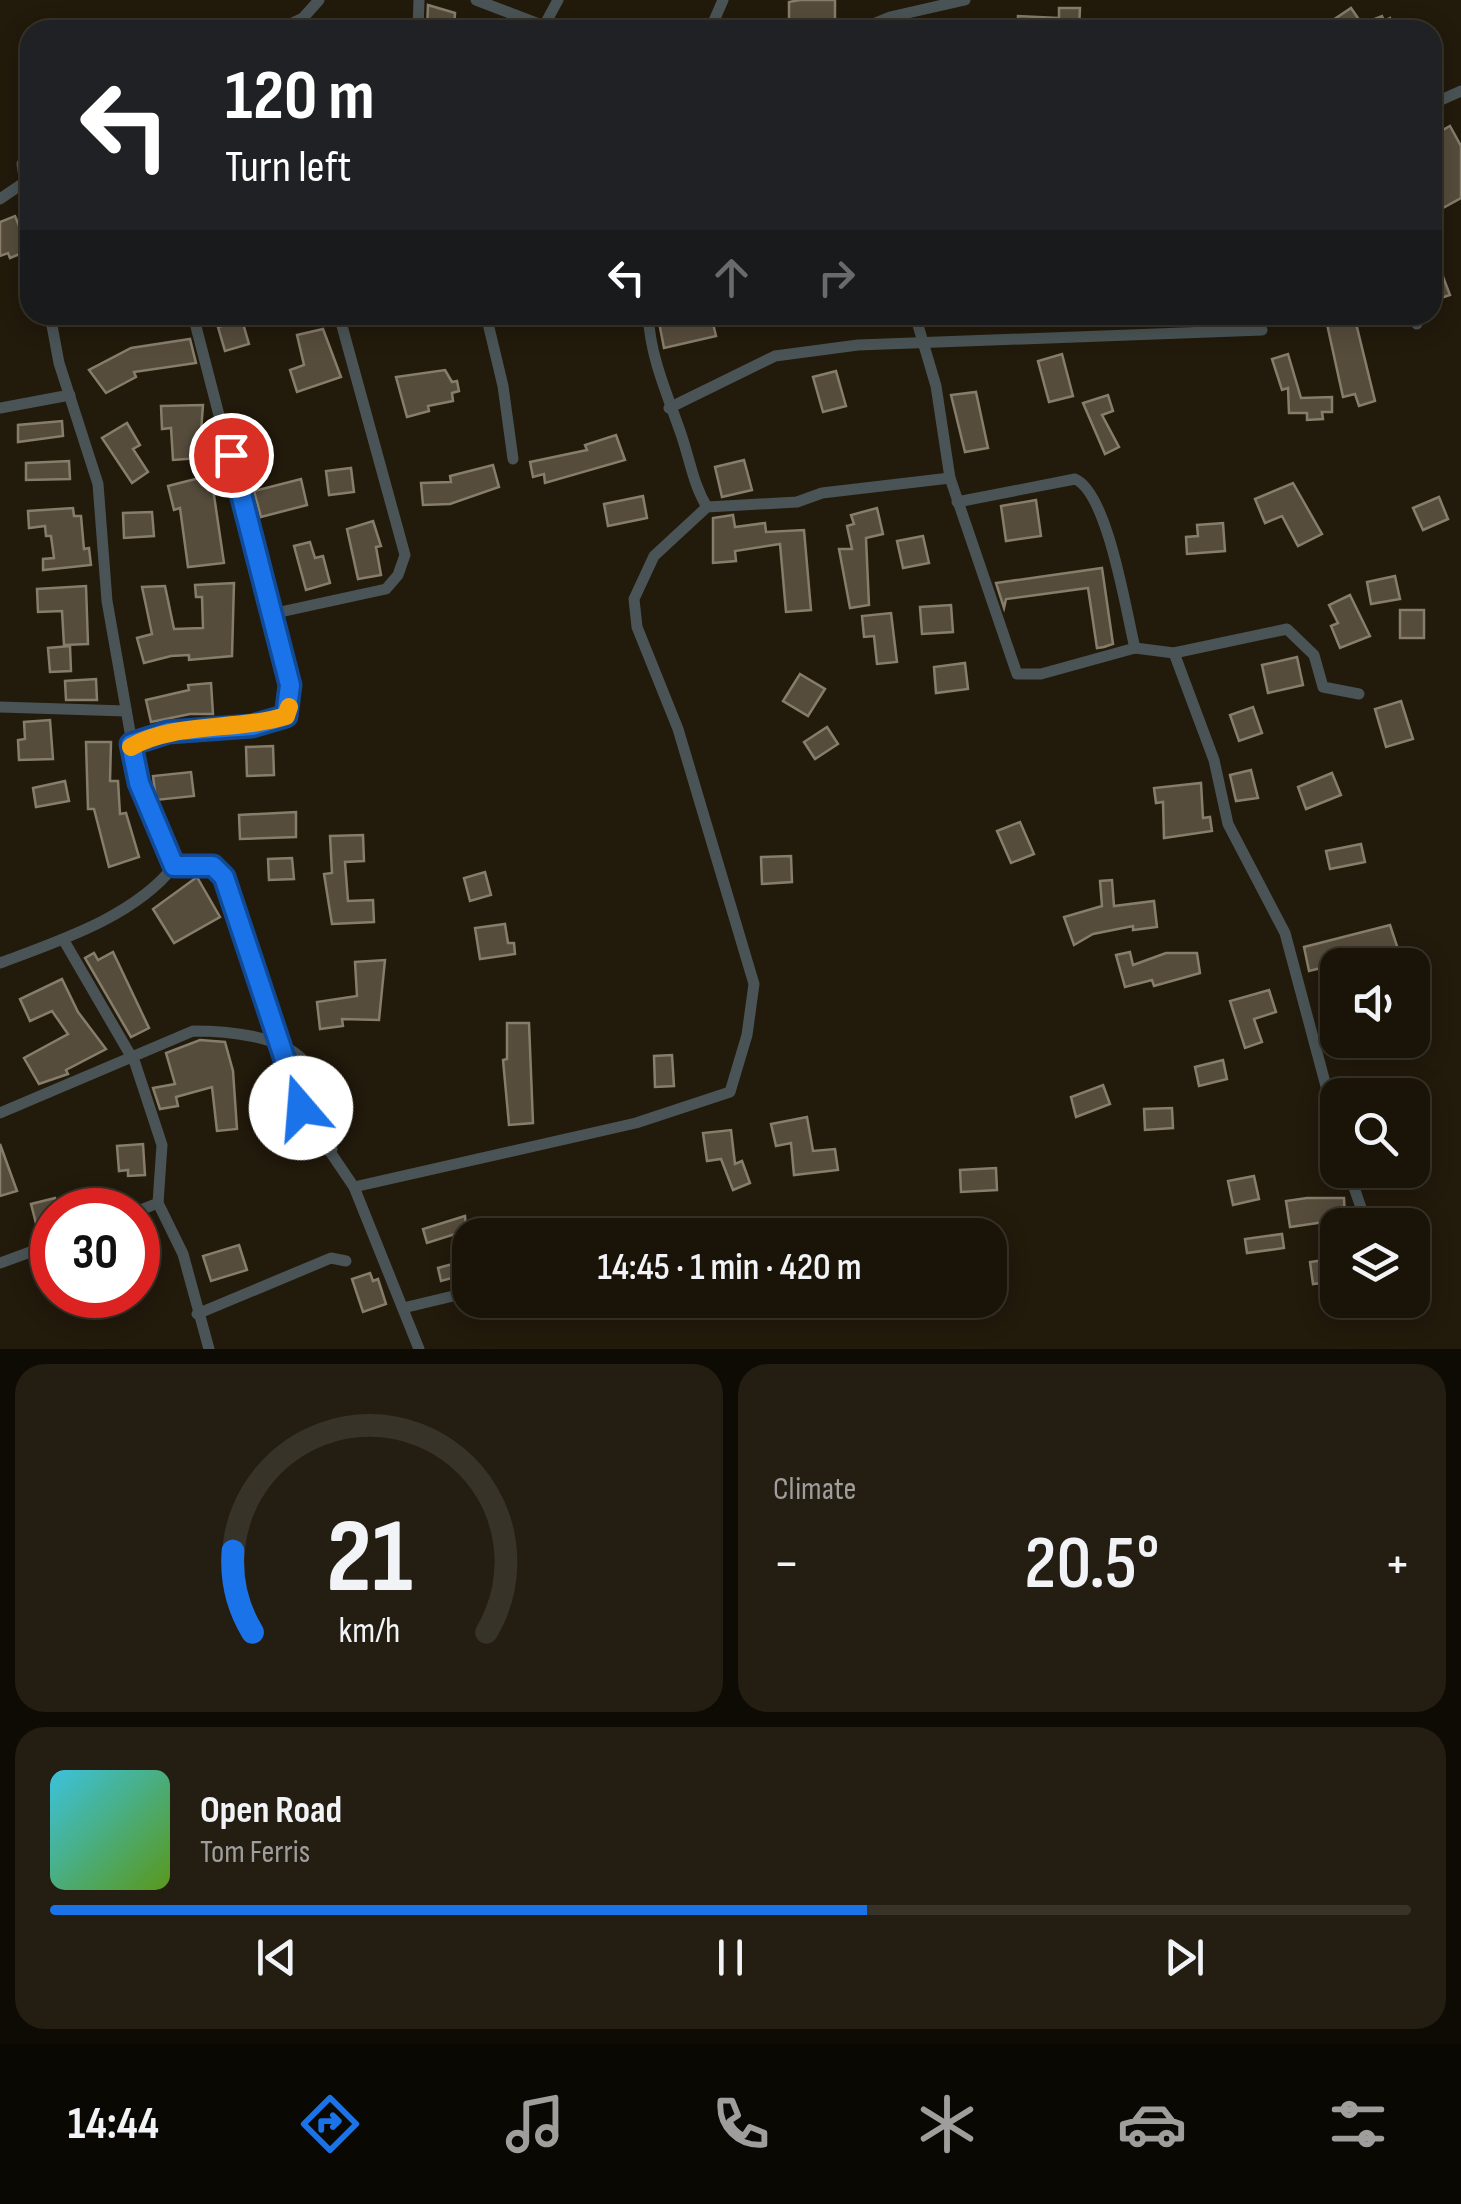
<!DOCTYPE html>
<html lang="en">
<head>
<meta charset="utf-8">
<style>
	body { margin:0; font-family:"Sofia Sans Condensed",sans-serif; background:#231d12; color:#f1f3f6; height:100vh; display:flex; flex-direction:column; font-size:38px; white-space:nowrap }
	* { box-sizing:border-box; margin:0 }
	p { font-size:32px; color:#9f9e9c }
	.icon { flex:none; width:55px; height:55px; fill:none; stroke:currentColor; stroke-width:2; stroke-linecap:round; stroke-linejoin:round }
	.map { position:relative; height:1349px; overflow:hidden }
	.details { display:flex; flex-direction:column; gap:15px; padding:15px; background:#0e0b04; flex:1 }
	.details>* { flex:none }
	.banner { position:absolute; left:20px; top:20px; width:1422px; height:305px; border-radius:30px; box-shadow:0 5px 25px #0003,0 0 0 2px #383329; background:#202124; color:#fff; overflow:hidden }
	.tools { position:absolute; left:1320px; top:948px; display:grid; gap:20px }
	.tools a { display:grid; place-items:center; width:110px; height:110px; border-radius:20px; background:#1a1408; box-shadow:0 5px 25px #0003,0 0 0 2px #383329; font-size:50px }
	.speed { position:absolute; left:30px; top:1188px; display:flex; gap:20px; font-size:50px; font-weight:700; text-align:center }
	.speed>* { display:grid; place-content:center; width:130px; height:130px; border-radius:50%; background:#1a1408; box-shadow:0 5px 25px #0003,0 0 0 2px #383329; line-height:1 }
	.speed .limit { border:15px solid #d22; background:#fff; color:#111 }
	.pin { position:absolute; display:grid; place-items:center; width:85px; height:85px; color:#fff; margin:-42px; border:5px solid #fff; border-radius:50%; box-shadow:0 2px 10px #0007 }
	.me { position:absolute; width:110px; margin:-55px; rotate:342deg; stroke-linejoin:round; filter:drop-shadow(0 0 8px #0008) }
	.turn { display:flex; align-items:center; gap:35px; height:210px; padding:0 40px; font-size:45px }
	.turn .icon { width:130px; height:130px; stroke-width:2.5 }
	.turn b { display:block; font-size:70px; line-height:85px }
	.lanes { display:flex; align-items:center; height:95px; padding:0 40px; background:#0003; justify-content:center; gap:50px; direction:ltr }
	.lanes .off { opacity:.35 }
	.big { font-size:75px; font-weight:600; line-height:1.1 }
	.details .tile { flex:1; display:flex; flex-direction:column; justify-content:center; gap:15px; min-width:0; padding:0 35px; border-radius:30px; background:#231d12 }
	.details .dial { align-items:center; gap:0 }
	.dial svg { height:260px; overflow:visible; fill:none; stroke:#383329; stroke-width:7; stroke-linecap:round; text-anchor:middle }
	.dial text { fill:#f1f3f6; stroke:none }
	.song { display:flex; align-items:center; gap:30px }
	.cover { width:120px; height:120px; border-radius:15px; background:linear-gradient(135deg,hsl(190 70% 55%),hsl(90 70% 35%)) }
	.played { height:10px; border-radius:5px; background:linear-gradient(90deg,#1a73e8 60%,#383329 60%) }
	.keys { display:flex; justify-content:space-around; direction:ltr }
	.heat { display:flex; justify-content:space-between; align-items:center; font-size:55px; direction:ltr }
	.details .tiles { flex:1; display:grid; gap:15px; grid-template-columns:1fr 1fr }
	.tile:last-child { grid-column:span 2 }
	.trip { position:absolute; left:452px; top:1218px; width:555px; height:100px; border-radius:30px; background:#1a1408; box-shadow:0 5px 25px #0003,0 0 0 2px #383329; font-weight:600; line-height:100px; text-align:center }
	.dock { display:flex; height:160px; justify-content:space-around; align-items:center; background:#0a0803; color:#9f9e9c }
	.dock .icon { width:70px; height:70px }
	.dock .on { color:#1a73e8 }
	.dock b { font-size:45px; color:#f1f3f6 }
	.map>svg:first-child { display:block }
	.building { fill:#554c3c; stroke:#877d6b; stroke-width:2.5 }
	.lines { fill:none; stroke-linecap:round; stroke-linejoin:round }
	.minor { stroke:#4a5456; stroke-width:11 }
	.route-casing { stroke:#114b97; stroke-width:25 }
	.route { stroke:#1a73e8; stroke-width:18 }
	.slow { stroke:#f59e0b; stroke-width:18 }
</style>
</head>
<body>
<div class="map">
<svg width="1461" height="1349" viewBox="0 0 1461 1349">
	<rect width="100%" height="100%" fill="#221a0b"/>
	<g class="building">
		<path d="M800,0h35v25l-41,5v-7h-5v-21z"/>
		<path d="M428,5l27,8 -1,17h-27z"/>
		<path d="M1059,8h21l-1,22h-61v-14l41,2z"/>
		<path d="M1351,8l11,16 20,-8 2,5 6,-3 5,12h-77z"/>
		<path d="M1450,126l11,20v52l-29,16v-78z"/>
		<path d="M15,216l14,34 -19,8 -2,-5 -8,3v-34z"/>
		<path d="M1432,248l18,47 -18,6z"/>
		<path d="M711,315l5,21 -52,12 -6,-31z"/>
		<path d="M1325,315h29l21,86 -16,5 -4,-12 -12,3z"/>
		<path d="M242,320l7,24 -24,7 -7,-24z"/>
		<path d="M323,329l18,48 -44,15 -7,-22 14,-5 -7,-30z"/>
		<path d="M190,339l6,24 -62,9 2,5 -30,16 -17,-23 42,-22z"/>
		<path d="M1062,354l11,42 -24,6 -11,-41z"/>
		<path d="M1288,354l13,44 31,-1v15h-10l1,7 -16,1v-7h-18l-1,-25 -6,2 -10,-31z"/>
		<path d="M445,370l7,12 5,-1 2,10 -7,2 1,8 -25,5 1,5 -22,6 -11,-40z"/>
		<path d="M836,371l10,35 -23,6 -10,-35z"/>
		<path d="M976,392l12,56 -23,4 -14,-57z"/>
		<path d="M1108,395l5,16 -11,4 17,32 -14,7 -22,-51z"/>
		<path d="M203,405l-4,53 -26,2 -2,-32 -9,1 -1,-23z"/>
		<path d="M62,421l1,15 -45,6v-17z"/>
		<path d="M127,423l13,22 -7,4 15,23 -16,11 -30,-45z"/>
		<path d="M616,435l9,25 -80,23 -1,-9 -11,3 -3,-15 57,-12 -2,-5z"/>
		<path d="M744,460l8,30 -30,7 -7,-30z"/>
		<path d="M69,461l1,18 -44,1v-17z"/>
		<path d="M493,465l6,22 -49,17 -27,1 -2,-22 30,-1 -1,-6z"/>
		<path d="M351,468l3,24 -25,3 -3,-24z"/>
		<path d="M211,475l13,88 -36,4 -8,-59 -6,2 -6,-24z"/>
		<path d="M301,479l6,26 -46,12 -7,-26z"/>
		<path d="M1293,483l29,51 -24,12 -16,-30 -17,7 -10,-24z"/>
		<path d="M643,496l4,22 -39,8 -4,-22z"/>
		<path d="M1439,497l9,22 -25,11 -10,-22z"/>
		<path d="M1036,500l5,36 -35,5 -5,-35z"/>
		<path d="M73,508l1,8h7l3,33 5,-1 2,17 -48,5v-11l11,-1 -3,-22h-5l-1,-10 -16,2 -1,-17z"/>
		<path d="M877,508l6,26 -17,4 3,67 -19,3 -11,-59h13l-5,-23 7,-2 -3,-9z"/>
		<path d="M152,512l2,24 -30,2 -1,-25z"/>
		<path d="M733,515l2,12 30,-4 1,9 38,-2 7,80 -25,2 -6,-68 -45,7 1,10 -23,2v-45z"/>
		<path d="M373,521l8,25 -5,1 5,28 -23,4 -11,-50z"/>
		<path d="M1223,523l2,28 -38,3 -1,-17 12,-1 -1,-11z"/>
		<path d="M923,536l6,27 -26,5 -6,-27z"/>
		<path d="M310,542l5,16 8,-2 7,27 -24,7 -12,-44z"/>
		<path d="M1102,568l11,76 -9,3 -7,1 -9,-60 -82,11 -2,9 -8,-25z"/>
		<path d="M1395,576l5,23 -29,5 -4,-22z"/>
		<path d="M234,583l-2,73 -43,4v-5l-18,1 -27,7 -7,-25 15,-4 -10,-47 23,-1 9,43 29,-1 -1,-31h-6l-1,-12z"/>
		<path d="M86,586l2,58 -24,1 -2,-34 -24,1 -1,-23z"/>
		<path d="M1350,595l20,41 -30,12 -9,-22 7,-3 -9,-18z"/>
		<path d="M951,605l2,27 -31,2 -2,-27z"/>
		<rect x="1400" y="610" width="24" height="28"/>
		<path d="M891,613l6,49 -20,2 -3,-28 -10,1 -2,-21z"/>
		<path d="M70,646l1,25 -21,1 -2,-24z"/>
		<path d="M1297,657l6,28 -35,8 -6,-28z"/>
		<path d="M965,663l3,26 -32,4 -2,-26z"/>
		<path d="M800,674l25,15 -17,27 -25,-15z"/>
		<path d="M96,679l1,21h-31l-1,-19z"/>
		<path d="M211,683l2,31h-23l-39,8 -5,-22 43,-10 -1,-5z"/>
		<path d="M1401,701l12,38 -27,8 -11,-38z"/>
		<path d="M1253,707l9,26 -23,8 -9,-26z"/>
		<path d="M50,720l3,39 -34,1 -1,-20 7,-1 -1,-17z"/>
		<path d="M827,727l11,17 -23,15 -11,-17z"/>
		<path d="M86,742h25l-1,39h8l2,33 6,-1 13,44 -30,10 -15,-58h-6z"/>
		<path d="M273,746l1,29 -27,1 -1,-29z"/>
		<path d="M1251,770l7,28 -22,3 -6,-26z"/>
		<path d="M191,772l3,24 -38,4 -3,-24z"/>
		<path d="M1332,773l9,22 -35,14 -8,-22z"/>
		<path d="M65,781l4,20 -33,6 -3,-19z"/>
		<path d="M1201,783l2,35 7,-1 2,14 -48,7 -1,-36 -7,1 -2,-15z"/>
		<path d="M296,812v25l-56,2 -1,-24z"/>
		<path d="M1020,822l14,32 -23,9 -14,-32z"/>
		<path d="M363,835l1,26 -19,1 3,39 25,-1 1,22 -42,2 -8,-50 8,-1 -2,-37z"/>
		<path d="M1361,844l4,18 -35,7 -4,-18z"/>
		<path d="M791,856l1,26 -30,2 -1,-27z"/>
		<path d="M292,858l2,21 -25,1 -1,-21z"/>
		<path d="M485,872l6,23 -21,6 -6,-23z"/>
		<path d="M197,877l23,40 -46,26 -21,-34z"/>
		<path d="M1112,880l2,26 40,-5 3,26 -24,3v-4l-40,8 -19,11 -10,-28 38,-11 -2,-25z"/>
		<path d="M505,924l3,19h6l1,11 -35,5 -5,-31z"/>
		<path d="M1390,925l8,24 -89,22 -5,-24z"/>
		<path d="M113,952l36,76 -18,9 -46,-79 9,-5 4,7z"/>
		<path d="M1130,952l3,13 33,-12h31l3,20 -46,13 -2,-6 -27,7 -9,-32z"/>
		<path d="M385,960l-6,60 -37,-1 1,7 -23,3 -3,-27 40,-6 -2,-34z"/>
		<path d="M62,979l16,33 28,37 -40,21 2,4 -29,10 -15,-26 44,-24 -16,-23 -22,10 -10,-22z"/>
		<path d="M1269,990l7,22 -22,7 8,23 -17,6 -15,-47z"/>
		<path d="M507,1023h22l4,100 -24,2 -6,-65 4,-1z"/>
		<path d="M200,1040l25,2 8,29 4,58 -20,2 -5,-44 -36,10 2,9 -18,3 -7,-21 22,-4 -9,-31z"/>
		<path d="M672,1055l2,31 -19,1 -1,-31z"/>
		<path d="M1223,1060l4,19 -28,7 -4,-19z"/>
		<path d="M1103,1085l7,19 -34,13 -5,-20z"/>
		<path d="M1172,1108l1,20 -28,2 -1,-21z"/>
		<path d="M807,1117l6,34 22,-2 3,21 -44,5 -3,-32 -15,3 -5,-22z"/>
		<path d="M731,1130l4,34 7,-3 8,22 -17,7 -12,-31 -14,2 -4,-28z"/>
		<path d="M0,1144l17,47 -17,5z"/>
		<path d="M143,1144l2,31 -17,1v-6l-9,1 -2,-25z"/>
		<path d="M996,1168l1,22 -36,2 -1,-22z"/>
		<path d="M1254,1176l5,23 -26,6 -5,-24z"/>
		<path d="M55,1198l4,12h-7v17l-14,4 -7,-27z"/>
		<path d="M1307,1198h37l1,21 -55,8 -4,-26z"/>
		<path d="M465,1216l5,57 -29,8 -3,-13 26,-7 -9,-27 -28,9 -4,-14z"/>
		<path d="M1282,1234l2,14 -37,5 -2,-14z"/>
		<path d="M239,1245l8,25 -36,11 -8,-25z"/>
		<path d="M1338,1258v23l-25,3 -3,-22z"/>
		<path d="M370,1273l3,8 5,-2 8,25 -23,8 -11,-33z"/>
	</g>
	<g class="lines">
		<g class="minor">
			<path d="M476,0l68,26 30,4"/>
			<path d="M544,26l14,-26"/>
			<path d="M278,30l25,-12 16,-18"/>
			<path d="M418,30l1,-30"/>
			<path d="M710,30l13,-30"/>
			<path d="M858,30l32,-13 75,-17"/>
			<path d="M1432,104l29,-13"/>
			<path d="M30,159l-8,5 8,54"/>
			<path d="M0,199l22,-15"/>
			<path d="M486,315l17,71 10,73"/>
			<path d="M648,315c3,45 19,78 33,119 9,26 12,50 26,73"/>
			<path d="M915,315l21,71 14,92 67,196h24l94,-26 39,5 113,-24 27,26 9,32 36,7"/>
			<path d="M1415,315l2,9"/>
			<path d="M0,408l70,-13"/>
			<path d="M669,408l106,-52 83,-11 404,-15"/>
			<path d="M957,502l118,-23c33,14 51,133 60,169"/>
			<path d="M271,614l115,-25 12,-14 7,-20 -66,-240"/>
			<path d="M1174,653l40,107 14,64 57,109 53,198"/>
			<path d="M0,707l126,4"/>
			<path d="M131,745l37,-13 84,-5 34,-11 3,-31 -96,-370"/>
			<path d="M174,866h39l12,11 76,232 53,78 65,162"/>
			<path d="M63,939l72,124 27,82 -4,58 -20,8"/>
			<path d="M0,963c58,-22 134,-46 174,-97l-35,-83 -32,-182 -9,-117 -39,-121 -9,-48"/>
			<path d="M0,1113l193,-82c32,0 88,4 111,30 17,20 21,63 28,88"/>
			<path d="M1348,1170l19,55"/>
			<path d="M354,1187l282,-64 94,-31 17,-57 7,-51 -76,-255 -41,-102 -3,-28 20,-43 53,-49 90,-5 25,-9 128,-15"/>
			<path d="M158,1203l25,51 26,95"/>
			<path d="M0,1263l52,-19"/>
			<path d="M403,1308l67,-16"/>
			<path d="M197,1314l134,-56 15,3"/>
		</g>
	</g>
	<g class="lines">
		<g class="route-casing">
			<path id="route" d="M231,455l59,230 -4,31 -34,10 -84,6 -37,12 8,39 35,83h39l11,11 77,231"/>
		</g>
		<use href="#route" class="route"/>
		<path class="slow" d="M131,747c42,-25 106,-16 155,-31l3,-9"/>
	</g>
</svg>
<div class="tools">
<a><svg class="icon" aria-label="sound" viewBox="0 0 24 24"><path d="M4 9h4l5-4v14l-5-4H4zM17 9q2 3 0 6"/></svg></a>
<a><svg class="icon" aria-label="search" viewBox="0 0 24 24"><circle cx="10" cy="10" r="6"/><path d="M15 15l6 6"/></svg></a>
<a><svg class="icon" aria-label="layers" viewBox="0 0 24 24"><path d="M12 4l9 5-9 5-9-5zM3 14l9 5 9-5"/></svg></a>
</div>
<div class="speed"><div class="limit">30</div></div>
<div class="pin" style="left:231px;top:455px;background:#d93025"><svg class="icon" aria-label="arrive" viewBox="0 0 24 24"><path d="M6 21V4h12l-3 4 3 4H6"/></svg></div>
<svg class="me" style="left:301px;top:1108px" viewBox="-20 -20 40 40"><circle r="19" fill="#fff"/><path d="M0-13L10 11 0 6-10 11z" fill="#1a73e8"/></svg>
<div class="trip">14:45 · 1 min · 420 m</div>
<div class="banner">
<div class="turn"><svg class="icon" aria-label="left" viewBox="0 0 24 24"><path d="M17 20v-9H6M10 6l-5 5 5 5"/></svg><div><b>120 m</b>Turn left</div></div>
<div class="lanes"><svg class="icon" aria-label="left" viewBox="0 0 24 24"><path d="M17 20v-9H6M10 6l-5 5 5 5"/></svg><svg class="icon off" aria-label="ahead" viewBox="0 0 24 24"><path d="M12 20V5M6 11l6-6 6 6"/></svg><svg class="icon off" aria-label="right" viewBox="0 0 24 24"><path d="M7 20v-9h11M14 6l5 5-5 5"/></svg></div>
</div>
</div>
<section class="details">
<div class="tiles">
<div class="tile dial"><svg viewBox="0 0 100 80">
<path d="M14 69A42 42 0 1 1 86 69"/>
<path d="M14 69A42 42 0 0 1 8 44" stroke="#1a73e8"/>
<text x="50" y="56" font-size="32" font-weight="700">21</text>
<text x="50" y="72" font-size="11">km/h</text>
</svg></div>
<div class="tile"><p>Climate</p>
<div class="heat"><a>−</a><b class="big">20.5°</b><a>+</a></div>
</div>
<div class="tile">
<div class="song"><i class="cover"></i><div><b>Open Road</b><p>Tom Ferris</p></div></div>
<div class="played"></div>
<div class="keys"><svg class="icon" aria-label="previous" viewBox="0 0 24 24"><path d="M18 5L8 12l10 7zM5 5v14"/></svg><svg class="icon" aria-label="pause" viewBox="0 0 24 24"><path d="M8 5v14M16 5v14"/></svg><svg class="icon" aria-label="next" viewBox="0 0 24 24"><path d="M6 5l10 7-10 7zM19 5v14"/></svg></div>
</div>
</div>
</section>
<nav class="dock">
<b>14:44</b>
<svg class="icon on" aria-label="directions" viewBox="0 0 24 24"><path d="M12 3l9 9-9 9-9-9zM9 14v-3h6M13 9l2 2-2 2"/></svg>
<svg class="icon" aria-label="music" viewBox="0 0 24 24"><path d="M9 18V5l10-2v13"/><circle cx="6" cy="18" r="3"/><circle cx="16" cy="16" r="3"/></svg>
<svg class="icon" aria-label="phone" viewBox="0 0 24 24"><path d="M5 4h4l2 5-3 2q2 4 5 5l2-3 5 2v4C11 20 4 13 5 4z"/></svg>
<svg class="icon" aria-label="climate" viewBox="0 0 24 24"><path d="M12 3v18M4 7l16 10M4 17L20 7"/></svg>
<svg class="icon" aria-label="car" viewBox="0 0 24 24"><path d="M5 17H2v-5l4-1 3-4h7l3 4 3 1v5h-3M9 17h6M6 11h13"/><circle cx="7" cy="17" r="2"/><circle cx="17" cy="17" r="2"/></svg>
<svg class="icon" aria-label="filters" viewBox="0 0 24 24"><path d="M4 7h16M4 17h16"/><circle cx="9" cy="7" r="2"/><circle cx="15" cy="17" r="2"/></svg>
</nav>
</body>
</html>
